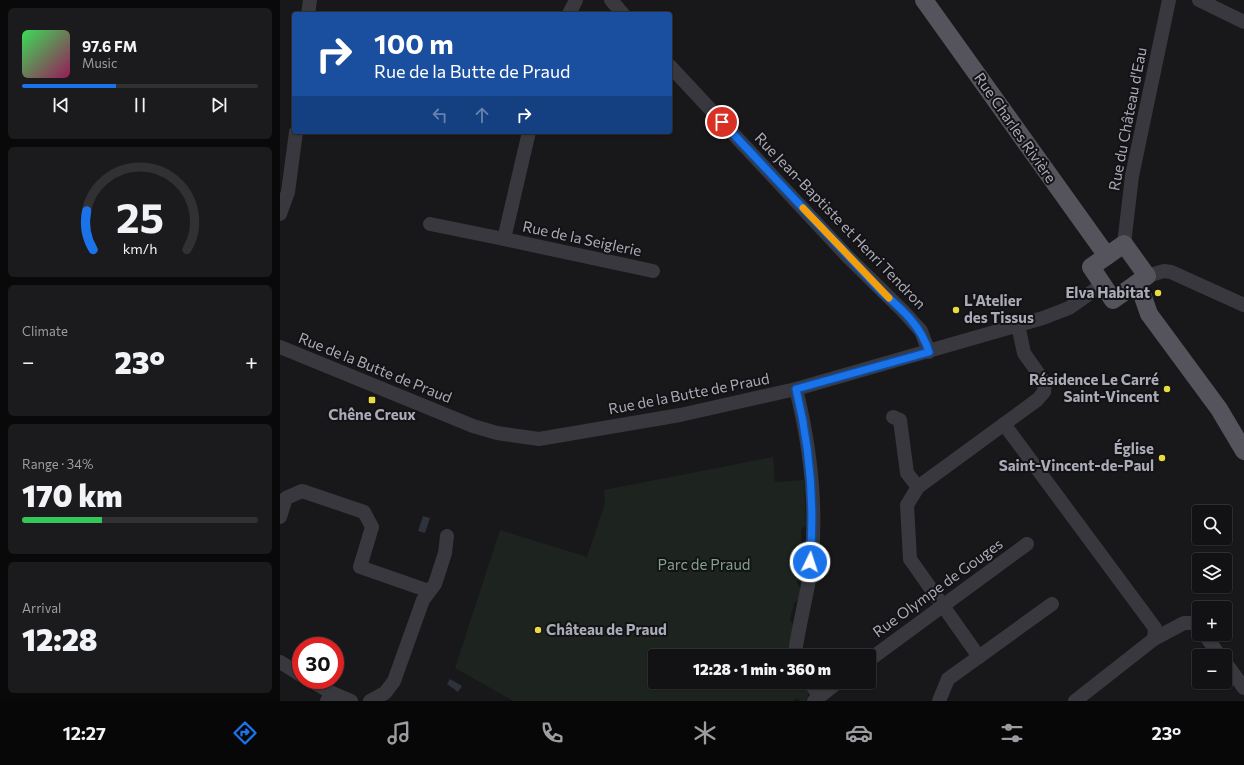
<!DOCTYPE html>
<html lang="en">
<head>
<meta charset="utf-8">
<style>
	body { margin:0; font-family:Commissioner,sans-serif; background:#1b1a1c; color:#f1f3f6; height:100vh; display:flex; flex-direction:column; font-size:15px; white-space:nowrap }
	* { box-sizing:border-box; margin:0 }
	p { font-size:13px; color:#9c9da0 }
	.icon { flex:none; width:22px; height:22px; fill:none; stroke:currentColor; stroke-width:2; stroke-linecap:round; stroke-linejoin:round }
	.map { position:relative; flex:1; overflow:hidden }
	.drawer { display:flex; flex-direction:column; gap:8px; padding:8px; background:#0a090a; width:280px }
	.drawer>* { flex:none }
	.top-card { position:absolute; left:12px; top:12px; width:380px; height:122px; border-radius:4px; box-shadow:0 1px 3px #0004,0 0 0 1px #313133; background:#1a4fa0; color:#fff; overflow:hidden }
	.tools { position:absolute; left:912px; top:505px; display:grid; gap:8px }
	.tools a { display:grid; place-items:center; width:40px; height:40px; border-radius:4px; background:#121113; box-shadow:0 1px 3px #0004,0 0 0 1px #313133; font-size:20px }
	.speed { position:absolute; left:12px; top:637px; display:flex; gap:8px; font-size:20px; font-weight:700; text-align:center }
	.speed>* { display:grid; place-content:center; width:52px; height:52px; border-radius:50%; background:#121113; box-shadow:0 1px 3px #0004,0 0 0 1px #313133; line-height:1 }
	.speed .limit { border:6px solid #d22; background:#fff; color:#111 }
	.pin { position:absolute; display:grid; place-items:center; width:34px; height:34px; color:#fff; margin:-17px; border:2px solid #fff; border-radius:50%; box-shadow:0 1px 4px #0007 }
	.me { position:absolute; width:44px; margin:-22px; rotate:4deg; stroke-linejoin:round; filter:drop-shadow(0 0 3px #0008) }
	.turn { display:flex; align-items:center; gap:14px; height:84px; padding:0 16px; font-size:18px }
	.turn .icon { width:52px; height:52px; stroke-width:2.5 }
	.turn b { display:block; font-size:28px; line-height:34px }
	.lanes { display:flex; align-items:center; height:38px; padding:0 16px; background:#0003; justify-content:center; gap:20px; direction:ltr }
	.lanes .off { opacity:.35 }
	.big { font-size:30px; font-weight:800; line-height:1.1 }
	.drawer .widget { flex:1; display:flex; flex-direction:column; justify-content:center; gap:6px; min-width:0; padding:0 14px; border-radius:6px; background:#1b1a1c }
	.drawer .dial { align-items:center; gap:0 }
	.dial svg { height:104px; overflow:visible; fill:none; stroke:#313133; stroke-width:7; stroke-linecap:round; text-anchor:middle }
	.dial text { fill:#f1f3f6; stroke:none }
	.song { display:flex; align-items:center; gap:12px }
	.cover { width:48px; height:48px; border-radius:6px; background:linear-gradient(135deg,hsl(130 70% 55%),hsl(330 70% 35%)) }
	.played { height:4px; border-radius:2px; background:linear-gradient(90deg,#1a73e8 40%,#313133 40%) }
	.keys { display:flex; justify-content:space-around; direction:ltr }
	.heat { display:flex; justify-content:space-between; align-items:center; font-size:22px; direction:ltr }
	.charge { height:6px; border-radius:3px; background:linear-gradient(90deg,#34c759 34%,#313133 0) }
	.trip { position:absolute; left:368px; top:649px; width:228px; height:40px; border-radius:4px; background:#121113; box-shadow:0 1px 3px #0004,0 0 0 1px #313133; font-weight:800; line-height:40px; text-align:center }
	.menu { display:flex; height:64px; justify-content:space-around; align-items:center; background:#070708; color:#9c9da0 }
	.menu .icon { width:28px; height:28px }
	.menu .on { color:#1a73e8 }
	.menu b { font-size:18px; color:#f1f3f6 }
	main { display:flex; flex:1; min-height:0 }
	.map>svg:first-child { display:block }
	.green { fill:#1d2420 }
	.water { fill:#2e323c }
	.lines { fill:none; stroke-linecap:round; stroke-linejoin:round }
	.minor { stroke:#39383e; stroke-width:14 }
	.major { stroke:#55545d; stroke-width:18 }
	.route-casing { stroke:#114b97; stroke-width:10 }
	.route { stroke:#1a73e8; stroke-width:7 }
	.slow { stroke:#f59e0b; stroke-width:7 }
	.poi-dot { fill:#e8dc40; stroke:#131214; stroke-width:1.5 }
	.labels { text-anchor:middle; stroke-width:4; stroke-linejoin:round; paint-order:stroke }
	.street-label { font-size:15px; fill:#aaabb8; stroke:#131214 }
	.poi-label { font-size:15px; font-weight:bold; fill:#aaabb8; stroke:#131214; text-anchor:end }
	.park-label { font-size:15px; fill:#82a28c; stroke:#131214 }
</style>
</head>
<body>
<main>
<section class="drawer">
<div class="widget">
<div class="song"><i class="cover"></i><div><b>97.6 FM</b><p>Music</p></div></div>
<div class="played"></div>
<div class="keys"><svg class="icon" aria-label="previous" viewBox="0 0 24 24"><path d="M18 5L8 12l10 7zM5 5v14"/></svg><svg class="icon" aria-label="pause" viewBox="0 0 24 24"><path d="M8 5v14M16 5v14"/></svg><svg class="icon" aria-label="next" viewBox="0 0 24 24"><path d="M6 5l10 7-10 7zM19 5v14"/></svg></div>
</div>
<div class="widget dial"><svg viewBox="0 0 100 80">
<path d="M14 69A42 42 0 1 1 86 69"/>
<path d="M14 69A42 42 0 0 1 9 39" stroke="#1a73e8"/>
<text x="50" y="56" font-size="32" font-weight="700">25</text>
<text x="50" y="72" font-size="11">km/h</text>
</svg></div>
<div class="widget"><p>Climate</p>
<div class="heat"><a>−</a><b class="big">23°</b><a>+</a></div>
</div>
<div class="widget"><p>Range · 34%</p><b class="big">170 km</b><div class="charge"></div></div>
<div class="widget"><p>Arrival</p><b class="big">12:28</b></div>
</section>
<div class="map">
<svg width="964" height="701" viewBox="0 0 964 701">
	<rect width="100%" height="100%" fill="#181719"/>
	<path class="green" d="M493,457l2,25 29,-2 2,45 -5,5v16l5,7 -1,9 -6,4 -2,18 4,5 -2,10 -5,4 -4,17 4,6 -5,30h-134v26h149l5,9 -3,10h-6l-3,-3 -4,3h-280l-58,-33 45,-138 87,27 18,-53 -1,-14z"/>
	<g class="water">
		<path d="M143,516l7,2 -5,15 -7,-2z"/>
		<path d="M170,679l12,7 -4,6 -11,-8z"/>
	</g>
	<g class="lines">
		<g class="minor">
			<path d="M331,0l12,14"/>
			<path d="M919,0l45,22"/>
			<path d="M28,14l2,-14"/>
			<path d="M289,14l7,-14"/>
			<path d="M390,66l178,191 55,54 18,20 8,21"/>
			<path d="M0,214l8,-22 8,-60"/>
			<path d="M150,224l74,15 25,-107"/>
			<path d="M224,239l149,32"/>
			<path d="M844,244l8,-68 37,-176"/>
			<path d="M867,276l17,-5 7,1 73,33"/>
			<path d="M0,347l193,79 24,7 42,6 141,-24 116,-26 247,-71 26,-10 34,-24"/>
			<path d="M613,417l7,3 7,53 11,14"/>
			<path d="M724,424l151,204 -1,11"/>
			<path d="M0,517l6,-19 16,-7 62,21 8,15 -12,40 69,24"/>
			<path d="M924,634l16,22"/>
			<path d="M516,656v-10c4,-24 10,-48 14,-72 8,-62 1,-125 -14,-185"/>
			<path d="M699,657l-69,-98 -3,-54 11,-18 119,-87 7,-8 1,-9 -21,-30 -6,-28"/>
			<path d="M589,660l158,-116"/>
			<path d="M0,662l21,13"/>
			<path d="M945,662l19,26"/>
			<path d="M30,680l22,13"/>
			<path d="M530,682l9,14"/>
			<path d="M47,701l5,-8 19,8"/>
			<path d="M90,701l15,-8 9,-12 29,-81 12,-16 10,-31 2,-17"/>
			<path d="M534,701l24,-19"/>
			<path d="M659,701l9,-22 104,-75"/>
			<path d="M795,701l79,-62 30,-16h9l6,4"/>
		</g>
		<g class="major">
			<path d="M644,0l183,256"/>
			<path d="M844,244l23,32 -34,24 -22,-33z"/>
			<path d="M856,284l6,10 7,20 70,95 25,42"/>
		</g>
	</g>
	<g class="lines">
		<g class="route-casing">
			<path id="route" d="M442,122l160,170c20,17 39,34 47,60l-133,37c14,58 19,114 14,173"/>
		</g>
		<use href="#route" class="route"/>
		<path class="slow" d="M523,208l86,90"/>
	</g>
	<g class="poi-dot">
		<circle cx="878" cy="293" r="4"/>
		<circle cx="676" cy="310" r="4"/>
		<circle cx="887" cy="389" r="4"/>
		<rect x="88" y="396" width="8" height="8" rx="2"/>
		<circle cx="882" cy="458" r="4"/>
		<circle cx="258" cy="630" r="4"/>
	</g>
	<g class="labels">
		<g class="street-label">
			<text transform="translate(848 119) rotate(-79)" y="5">Rue du Château d'Eau</text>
			<text transform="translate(735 128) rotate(55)" y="5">Rue Charles Rivière</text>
			<text transform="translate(560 221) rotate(46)" y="5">Rue Jean-Baptiste et Henri Tendron</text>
			<text transform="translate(302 239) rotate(12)" y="5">Rue de la Seiglerie</text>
			<text transform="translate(95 368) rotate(22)" y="5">Rue de la Butte de Praud</text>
			<text transform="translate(409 394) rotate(-11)" y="5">Rue de la Butte de Praud</text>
			<text transform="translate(658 588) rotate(-36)" y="5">Rue Olympe de Gouges</text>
		</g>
		<g class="poi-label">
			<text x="870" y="298">Elva Habitat</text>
			<text x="684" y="306" text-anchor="start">L'Atelier<tspan x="684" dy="17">des Tissus</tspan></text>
			<text x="879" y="385">Résidence Le Carré<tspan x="879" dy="17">Saint-Vincent</tspan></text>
			<text x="92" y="420" text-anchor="middle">Chêne Creux</text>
			<text x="874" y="454">Église<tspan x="874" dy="17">Saint-Vincent-de-Paul</tspan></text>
			<text x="266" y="635" text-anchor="start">Château de Praud</text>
		</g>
		<g class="park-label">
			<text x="424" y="570">Parc de Praud</text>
		</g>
	</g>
</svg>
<div class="tools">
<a><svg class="icon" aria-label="search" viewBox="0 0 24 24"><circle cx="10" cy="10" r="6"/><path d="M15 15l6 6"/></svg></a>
<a><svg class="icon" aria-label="layers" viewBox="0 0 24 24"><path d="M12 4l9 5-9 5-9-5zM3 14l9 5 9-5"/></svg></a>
<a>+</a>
<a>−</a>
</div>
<div class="speed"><div class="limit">30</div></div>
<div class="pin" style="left:442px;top:122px;background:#d93025"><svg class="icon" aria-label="arrive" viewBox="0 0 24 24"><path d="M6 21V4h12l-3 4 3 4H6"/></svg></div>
<svg class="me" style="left:530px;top:562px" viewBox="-20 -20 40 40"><circle r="17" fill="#1a73e8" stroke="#fff" stroke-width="3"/><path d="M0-11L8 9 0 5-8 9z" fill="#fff"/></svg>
<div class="trip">12:28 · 1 min · 360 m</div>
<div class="top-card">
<div class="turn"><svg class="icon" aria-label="right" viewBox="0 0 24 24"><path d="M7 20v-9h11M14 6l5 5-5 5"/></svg><div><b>100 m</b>Rue de la Butte de Praud</div></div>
<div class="lanes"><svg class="icon off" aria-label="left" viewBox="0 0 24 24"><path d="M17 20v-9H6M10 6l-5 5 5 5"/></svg><svg class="icon off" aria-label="ahead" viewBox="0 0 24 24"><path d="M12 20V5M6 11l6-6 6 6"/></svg><svg class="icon" aria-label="right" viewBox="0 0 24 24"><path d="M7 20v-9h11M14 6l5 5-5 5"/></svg></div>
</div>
</div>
</main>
<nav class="menu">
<b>12:27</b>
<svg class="icon on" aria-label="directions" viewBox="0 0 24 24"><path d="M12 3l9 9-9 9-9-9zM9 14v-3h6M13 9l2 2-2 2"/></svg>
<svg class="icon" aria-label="music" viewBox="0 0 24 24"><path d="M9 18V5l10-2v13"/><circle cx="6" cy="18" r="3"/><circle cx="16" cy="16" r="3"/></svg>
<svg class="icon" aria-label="phone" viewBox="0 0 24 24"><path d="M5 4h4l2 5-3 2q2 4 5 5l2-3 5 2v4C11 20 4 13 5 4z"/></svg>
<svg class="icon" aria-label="climate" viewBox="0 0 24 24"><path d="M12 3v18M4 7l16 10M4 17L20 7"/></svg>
<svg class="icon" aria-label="car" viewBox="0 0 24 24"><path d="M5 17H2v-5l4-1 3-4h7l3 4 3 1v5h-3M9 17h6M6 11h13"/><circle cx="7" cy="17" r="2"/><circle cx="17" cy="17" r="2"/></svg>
<svg class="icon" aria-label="filters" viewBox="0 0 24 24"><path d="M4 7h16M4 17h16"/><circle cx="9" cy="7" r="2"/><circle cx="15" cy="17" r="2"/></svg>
<b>23°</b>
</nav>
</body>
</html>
